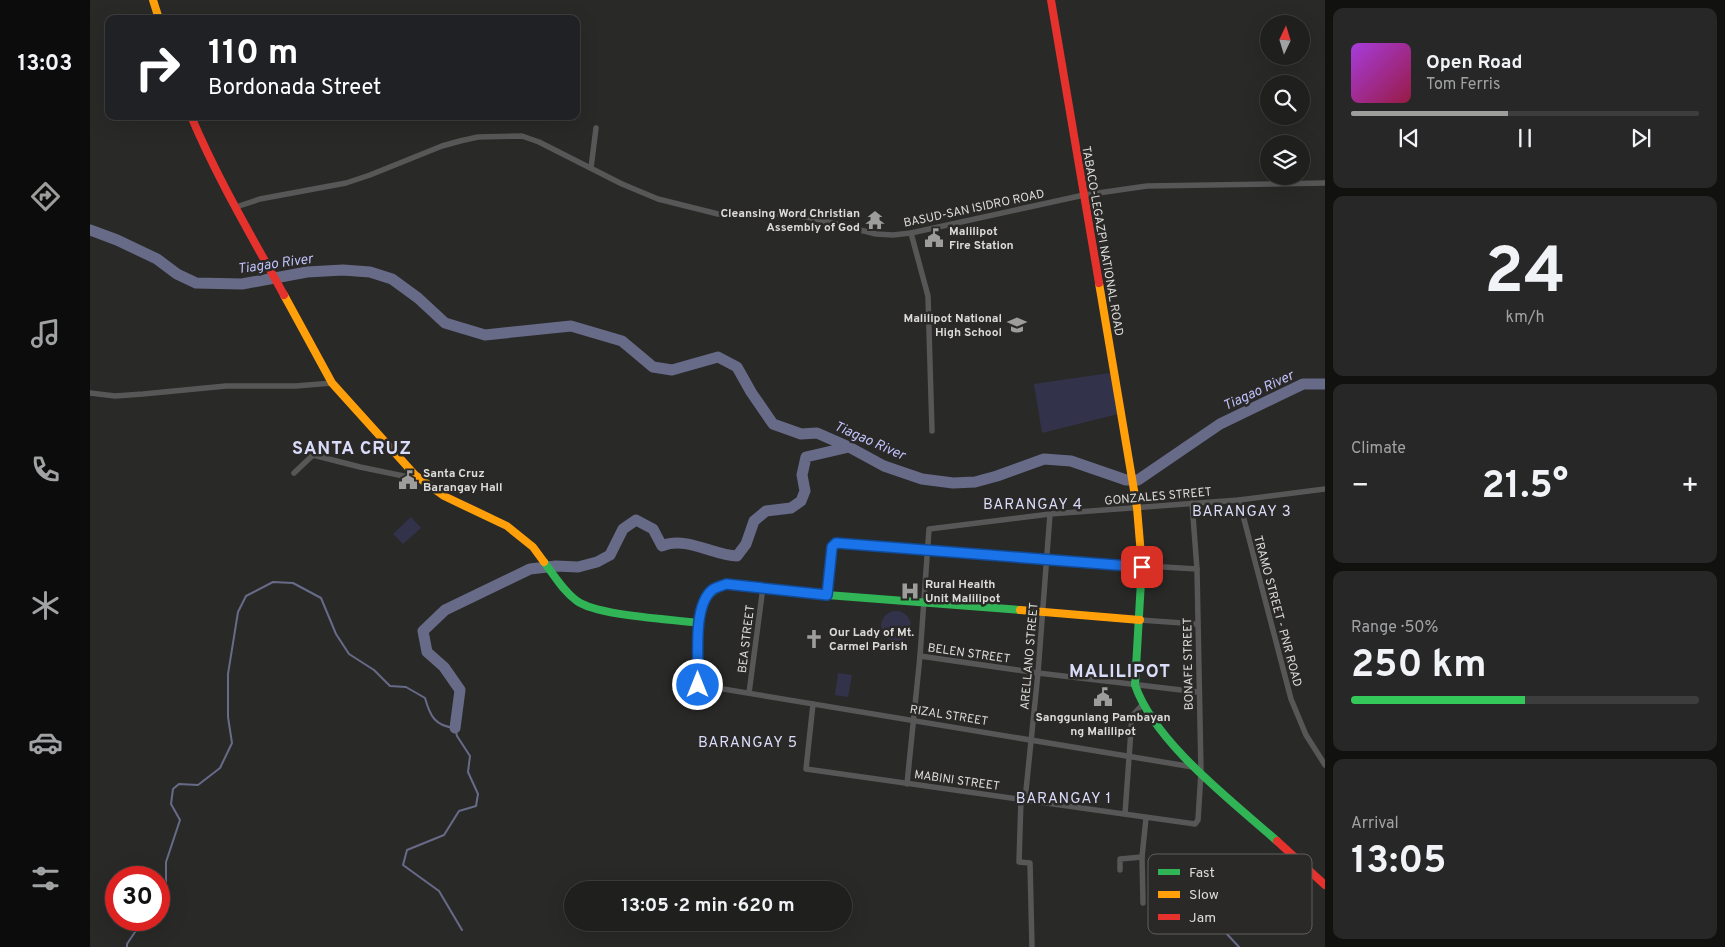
<!DOCTYPE html>
<html lang="en">
<head>
<meta charset="utf-8">
<style>
	body { margin:0; font-family:Overpass,sans-serif; background:#272727; color:#f1f3f6; height:100vh; display:flex; flex-direction:column; font-size:19px; white-space:nowrap }
	* { box-sizing:border-box; margin:0 }
	p { font-size:16px; color:#a1a2a4 }
	.icon { flex:none; width:28px; height:28px; fill:none; stroke:currentColor; stroke-width:2; stroke-linecap:round; stroke-linejoin:round }
	.map { position:relative; flex:1; overflow:hidden }
	.sheet { display:flex; flex-direction:column; gap:8px; padding:8px; background:#111110; width:400px }
	.sheet>* { flex:none }
	.hud { position:absolute; left:15px; top:15px; width:475px; height:105px; border-radius:10px; box-shadow:0 5px 20px #0002,0 0 0 1px #3c3d3c; background:#202124; color:#fff; overflow:hidden }
	.needle { width:32px; rotate:4deg }
	.tools { position:absolute; left:1170px; top:15px; display:grid; gap:10px }
	.tools a { display:grid; place-items:center; width:50px; height:50px; border-radius:50%; background:#1f1f1e; box-shadow:0 5px 20px #0002,0 0 0 1px #3c3d3c; font-size:25px }
	.speed { position:absolute; left:15px; top:866px; display:flex; gap:10px; font-size:25px; font-weight:700; text-align:center }
	.speed>* { display:grid; place-content:center; width:65px; height:65px; border-radius:50%; background:#1f1f1e; box-shadow:0 5px 20px #0002,0 0 0 1px #3c3d3c; line-height:1 }
	.speed .limit { border:8px solid #d22; background:#fff; color:#111 }
	.pin { position:absolute; display:grid; place-items:center; width:42px; height:42px; color:#fff; margin:-21px; border-radius:10px; box-shadow:0 2px 8px #0006 }
	.me { position:absolute; width:55px; margin:-28px; rotate:0deg; stroke-linejoin:round; filter:drop-shadow(0 0 4px #0008) }
	.turn { display:flex; align-items:center; gap:18px; height:105px; padding:0 20px; font-size:22px }
	.turn .icon { width:65px; height:65px; stroke-width:2.5 }
	.turn b { display:block; font-size:35px; line-height:42px }
	.big { font-size:38px; font-weight:700; line-height:1.1 }
	.sheet .card { flex:1; display:flex; flex-direction:column; justify-content:center; gap:8px; min-width:0; padding:0 18px; border-radius:10px; background:#272727 }
	.sheet .dial { align-items:center; gap:0 }
	.dial b { font-size:65px; line-height:1 }
	.song { display:flex; align-items:center; gap:15px }
	.cover { width:60px; height:60px; border-radius:8px; background:linear-gradient(135deg,hsl(280 70% 55%),hsl(340 70% 35%)) }
	.played { height:5px; border-radius:2px; background:linear-gradient(90deg,#9d9d9b 45%,#3c3d3c 45%) }
	.keys { display:flex; justify-content:space-around; direction:ltr }
	.heat { display:flex; justify-content:space-between; align-items:center; font-size:28px; direction:ltr }
	.charge { height:8px; border-radius:4px; background:linear-gradient(90deg,#34c759 50%,#3c3d3c 0) }
	.trip { position:absolute; left:474px; top:881px; width:288px; height:50px; border-radius:25px; background:#1f1f1e; box-shadow:0 5px 20px #0002,0 0 0 1px #3c3d3c; font-weight:700; line-height:50px; text-align:center }
	main { display:flex; flex:1; min-height:0 }
	.menu { display:flex; flex-direction:column; width:90px; justify-content:space-around; align-items:center; background:#0c0c0c; color:#a1a2a4 }
	.menu .icon { width:35px; height:35px }
	.menu .selected { color:#9d9d9b }
	.menu b { font-size:22px; color:#f1f3f6 }
	.map>svg:first-child { display:block }
	.green { fill:#32334b }
	.lines { fill:none; stroke-linecap:round; stroke-linejoin:round }
	.stream { stroke:#686b88; stroke-width:2 }
	.river { stroke:#686b88; stroke-width:11 }
	.street { stroke:#575757; stroke-width:5.5 }
	.fast { stroke:#30b455; stroke-width:8 }
	.slow { stroke:#ff9f0a; stroke-width:8 }
	.jam { stroke:#e5322d; stroke-width:8 }
	.route-casing { stroke:#114b97; stroke-width:12 }
	.route { stroke:#1a73e8; stroke-width:9 }
	.labels { text-anchor:middle; stroke-width:5; stroke-linejoin:round; paint-order:stroke }
	.street-label { font-size:12px; fill:#dbdbd9; stroke:#2a2927 }
	.poi-label { font-size:12px; font-weight:bold; fill:#dbdbd9; stroke:#2a2927; text-anchor:start }
	.water-label { font-size:14px; font-style:italic; fill:#bec1fa; stroke:#2a2927 }
	.quarter-label { font-size:15px; letter-spacing:1px; fill:#d9dcf9; stroke:#2a2927 }
	.district-label { font-size:18px; font-weight:bold; letter-spacing:1px; fill:#d9dcf9; stroke:#2a2927 }
	.key { fill:#2a2927; stroke:#5f5e5c; stroke-width:1 }
	.key-label { font-size:14px; fill:#dbdbd9 }
</style>
</head>
<body>
<main>
<nav class="menu">
<b>13:03</b>
<svg class="icon selected" aria-label="directions" viewBox="0 0 24 24"><path d="M12 3l9 9-9 9-9-9zM9 14v-3h6M13 9l2 2-2 2"/></svg>
<svg class="icon" aria-label="music" viewBox="0 0 24 24"><path d="M9 18V5l10-2v13"/><circle cx="6" cy="18" r="3"/><circle cx="16" cy="16" r="3"/></svg>
<svg class="icon" aria-label="phone" viewBox="0 0 24 24"><path d="M5 4h4l2 5-3 2q2 4 5 5l2-3 5 2v4C11 20 4 13 5 4z"/></svg>
<svg class="icon" aria-label="climate" viewBox="0 0 24 24"><path d="M12 3v18M4 7l16 10M4 17L20 7"/></svg>
<svg class="icon" aria-label="car" viewBox="0 0 24 24"><path d="M5 17H2v-5l4-1 3-4h7l3 4 3 1v5h-3M9 17h6M6 11h13"/><circle cx="7" cy="17" r="2"/><circle cx="17" cy="17" r="2"/></svg>
<svg class="icon" aria-label="filters" viewBox="0 0 24 24"><path d="M4 7h16M4 17h16"/><circle cx="9" cy="7" r="2"/><circle cx="15" cy="17" r="2"/></svg>
</nav>
<div class="map">
<svg width="1235" height="947" viewBox="0 0 1235 947">
	<rect width="100%" height="100%" fill="#292928"/>
	<g class="green">
		<path d="M1020,373l8,41 -76,19 -8,-49z"/>
		<path d="M321,517l10,11 -18,16 -10,-10z"/>
		<circle cx="806" cy="626" r="15"/>
		<path d="M748,673l14,2 -4,22 -13,-2z"/>
	</g>
	<g class="lines">
		<g class="stream">
			<path d="M1107,902l42,45"/>
			<path d="M69,911l7,-14v-35l14,-42 -9,-16 2,-15 6,-5 19,1 22,-17 12,-25 -4,-26v-43l10,-62 8,-16 27,-14 20,1 28,15 15,36 13,20 25,16 16,16 16,1 19,11c5,18 10,28 30,30l2,8 13,20 -2,16 10,22 -2,12 -17,5 -15,24 -37,15 -4,15 36,26 23,39"/>
			<path d="M37,947v-3l10,-15 11,-9"/>
		</g>
		<g class="river">
			<path d="M0,230l27,10 40,19 20,15 19,9 46,1 65,-12 36,-2 27,2 22,7 26,19 27,25 40,12 86,-9 51,15 31,26 19,3 46,-13 19,10 14,25 22,32 28,10 16,-1 32,14 35,19 38,13 31,4 22,-1 22,-6 47,-17 27,2 55,19h12l82,-56 83,-40h22"/>
			<path d="M365,728l5,-38 -16,-23 -17,-15 -4,-21 22,-21 85,-41 26,-3 22,1 19,-5 13,-7 13,-26 13,-9 17,9 9,17c24,-10 51,9 75,10l9,-12 8,-23 12,-10 25,-3 10,-7 4,-10 -3,-16 4,-18 43,-10"/>
		</g>
		<g class="street">
			<path d="M501,168l5,-40"/>
			<path d="M146,207l24,-8 86,-16 24,-8 72,-29 18,-5 18,-4 44,-1 17,6 83,42 36,15 60,15h67l27,4 64,16 17,1 18,-2 173,-38 63,-9 178,-3"/>
			<path d="M821,233l17,63 4,135"/>
			<path d="M0,393l25,3 28,-2 83,-8h70l36,-3"/>
			<path d="M204,473l19,-18 47,12 58,12"/>
			<path d="M1149,500l52,199 15,36 19,30"/>
			<path d="M737,595l6,-48 3,-4 212,17 149,9"/>
			<path d="M1050,620l57,4"/>
			<path d="M609,623v62l494,82"/>
			<path d="M830,656l118,17 160,19"/>
			<path d="M659,693l14,-106"/>
			<path d="M723,704l-7,65 389,55 3,-4 3,-48 -4,-203 -5,-66"/>
			<path d="M817,784l13,-128 9,-127 121,-15 189,-14 86,-11"/>
			<path d="M931,799l-2,63 11,1 2,84"/>
			<path d="M935,800l13,-127 12,-159"/>
			<path d="M1035,814l7,-98 10,-11"/>
			<path d="M1030,870v-11l22,-2"/>
			<path d="M1053,903l-1,-46 4,-39"/>
		</g>
		<g class="fast">
			<path d="M454,562c10,13 19,29 33,39 21,15 94,18 122,22 5,-22 6,-30 28,-39l100,11 193,15"/>
			<path d="M1051,581l-6,104c20,58 96,115 142,156"/>
		</g>
		<g class="slow">
			<path d="M63,0l6,19"/>
			<path d="M1009,283l38,225 5,59 -1,14"/>
			<path d="M194,295l48,88 83,92 29,21 63,30 26,21 11,15"/>
			<path d="M930,610l120,10"/>
		</g>
		<g class="jam">
			<path d="M961,0l48,283"/>
			<path d="M101,116c26,62 61,121 93,179"/>
			<path d="M1187,841l48,44"/>
		</g>
	</g>
	<g class="lines">
		<g class="route-casing">
			<path id="route" d="M608,685c1,-25 -6,-78 14,-95 4,-3 10,-4 14,-6l101,11 5,-48 4,-4 306,24"/>
		</g>
		<use href="#route" class="route"/>
	</g>
	<defs>
		<g id="temple-bare" transform="scale(1.5)"><path d="M0-6L5-2H3V0L6.5 2.5H4V6H1.5V3h-3V6H-4V2.5H-6.5L-3 0V-2H-5Z" fill="#9d9d9b" stroke="#2a2927" stroke-width="2.5" paint-order="stroke"/></g>
		<g id="civic-bare" transform="scale(1.5)"><path d="M-.6-6.5H3V-4.5H.6V-3L4-1V1h2V6H-6V1h2V-1L-.6-3ZM-1.2 2.5V6h2.4V2.5Z" fill="#9d9d9b" stroke="#2a2927" stroke-width="2.5" paint-order="stroke"/></g>
		<g id="school-bare" transform="scale(1.5)"><path d="M0-5L7-2L0 1L-7-2ZM-4 1L0 2.5L4 1V4Q0 6-4 4Z" fill="#9d9d9b" stroke="#2a2927" stroke-width="2.5" paint-order="stroke"/></g>
		<g id="hospital-bare" transform="scale(1.5)"><path d="M-5-5h3v3.5h4V-5h3V5h-3V1.5h-4V5h-3Z" fill="#9d9d9b" stroke="#2a2927" stroke-width="2.5" paint-order="stroke"/></g>
		<g id="church-bare" transform="scale(1.5)"><path d="M-1.2-6h2.4v3.5h3.3v2.4h-3.3V6h-2.4V-.1h-3.3v-2.4h3.3Z" fill="#9d9d9b" stroke="#2a2927" stroke-width="2.5" paint-order="stroke"/></g>
	</defs>
	<g fill-rule="evenodd">
		<use href="#temple-bare" x="785" y="220"/>
		<use href="#civic-bare" x="844" y="238"/>
		<use href="#school-bare" x="927" y="325"/>
		<use href="#civic-bare" x="318" y="480"/>
		<use href="#hospital-bare" x="820" y="591"/>
		<use href="#church-bare" x="724" y="639"/>
		<use href="#civic-bare" x="1013" y="697"/>
	</g>
	<g class="labels">
		<g class="street-label">
			<text transform="translate(884 208) rotate(-12)" y="4">BASUD-SAN ISIDRO ROAD</text>
			<text transform="translate(1013 241) rotate(80)" y="4">TABACO-LEGAZPI NATIONAL ROAD</text>
			<text transform="translate(1068 496) rotate(-5)" y="4">GONZALES STREET</text>
			<text transform="translate(1188 611) rotate(75)" y="4">TRAMO STREET - PNR ROAD</text>
			<text transform="translate(656 639) rotate(-83)" y="4">BEA STREET</text>
			<text transform="translate(879 653) rotate(8)" y="4">BELEN STREET</text>
			<text transform="translate(939 656) rotate(-85)" y="4">ARELLANO STREET</text>
			<text transform="translate(1098 664) rotate(-91)" y="4">BONAFE STREET</text>
			<text transform="translate(859 715) rotate(9)" y="4">RIZAL STREET</text>
			<text transform="translate(867 780) rotate(8)" y="4">MABINI STREET</text>
		</g>
		<g class="poi-label">
			<text x="770" y="217" text-anchor="end">Cleansing Word Christian<tspan x="770" dy="14">Assembly of God</tspan></text>
			<text x="859" y="235">Malilipot<tspan x="859" dy="14">Fire Station</tspan></text>
			<text x="912" y="322" text-anchor="end">Malilipot National<tspan x="912" dy="14">High School</tspan></text>
			<text x="333" y="477">Santa Cruz<tspan x="333" dy="14">Barangay Hall</tspan></text>
			<text x="835" y="588">Rural Health<tspan x="835" dy="14">Unit Malilipot</tspan></text>
			<text x="739" y="636">Our Lady of Mt.<tspan x="739" dy="14">Carmel Parish</tspan></text>
			<text x="1013" y="721" text-anchor="middle">Sangguniang Pambayan<tspan x="1013" dy="14">ng Malilipot</tspan></text>
		</g>
		<g class="water-label">
			<text transform="translate(185 263) rotate(-8)" y="5">Tiagao River</text>
			<text transform="translate(1168 390) rotate(-25)" y="5">Tiagao River</text>
			<text transform="translate(780 440) rotate(24)" y="5">Tiagao River</text>
		</g>
		<g class="quarter-label">
			<text x="943" y="509">BARANGAY 4</text>
			<text x="1152" y="516">BARANGAY 3</text>
			<text x="658" y="747">BARANGAY 5</text>
			<text x="974" y="803">BARANGAY 1</text>
		</g>
		<g class="district-label">
			<text x="262" y="454">SANTA CRUZ</text>
			<text x="1030" y="677">MALILIPOT</text>
		</g>
	</g>
	<rect x="1058" y="854" width="164" height="80" rx="8" class="key"/>
	<rect x="1068" y="869" width="22" height="6" fill="#30b455"/>
	<rect x="1068" y="891" width="22" height="7" fill="#ff9f0a"/>
	<rect x="1068" y="914" width="22" height="6" fill="#e5322d"/>
	<g class="key-label">
		<text x="1099" y="877">Fast</text>
		<text x="1099" y="899">Slow</text>
		<text x="1099" y="922">Jam</text>
	</g>
</svg>
<div class="tools">
<a><svg class="needle" viewBox="-14 -14 28 28"><path d="M0-13l5 13h-10z" fill="#e53935"/><path d="M0 13l5-13h-10z" fill="#a1a2a4"/></svg></a>
<a><svg class="icon" aria-label="search" viewBox="0 0 24 24"><circle cx="10" cy="10" r="6"/><path d="M15 15l6 6"/></svg></a>
<a><svg class="icon" aria-label="layers" viewBox="0 0 24 24"><path d="M12 4l9 5-9 5-9-5zM3 14l9 5 9-5"/></svg></a>
</div>
<div class="speed"><div class="limit">30</div></div>
<div class="pin" style="left:1052px;top:567px;background:#d93025"><svg class="icon" aria-label="arrive" viewBox="0 0 24 24"><path d="M6 21V4h12l-3 4 3 4H6"/></svg></div>
<svg class="me" style="left:608px;top:685px" viewBox="-20 -20 40 40"><circle r="17" fill="#1a73e8" stroke="#fff" stroke-width="3"/><path d="M0-11L8 9 0 5-8 9z" fill="#fff"/></svg>
<div class="trip">13:05 · 2 min · 620 m</div>
<div class="hud">
<div class="turn"><svg class="icon" aria-label="right" viewBox="0 0 24 24"><path d="M7 20v-9h11M14 6l5 5-5 5"/></svg><div><b>110 m</b>Bordonada Street</div></div>
</div>
</div>
<section class="sheet">
<div class="card">
<div class="song"><i class="cover"></i><div><b>Open Road</b><p>Tom Ferris</p></div></div>
<div class="played"></div>
<div class="keys"><svg class="icon" aria-label="previous" viewBox="0 0 24 24"><path d="M18 5L8 12l10 7zM5 5v14"/></svg><svg class="icon" aria-label="pause" viewBox="0 0 24 24"><path d="M8 5v14M16 5v14"/></svg><svg class="icon" aria-label="next" viewBox="0 0 24 24"><path d="M6 5l10 7-10 7zM19 5v14"/></svg></div>
</div>
<div class="card dial"><b>24</b><p>km/h</p></div>
<div class="card"><p>Climate</p>
<div class="heat"><a>−</a><b class="big">21.5°</b><a>+</a></div>
</div>
<div class="card"><p>Range · 50%</p><b class="big">250 km</b><div class="charge"></div></div>
<div class="card"><p>Arrival</p><b class="big">13:05</b></div>
</section>
</main>
</body>
</html>
